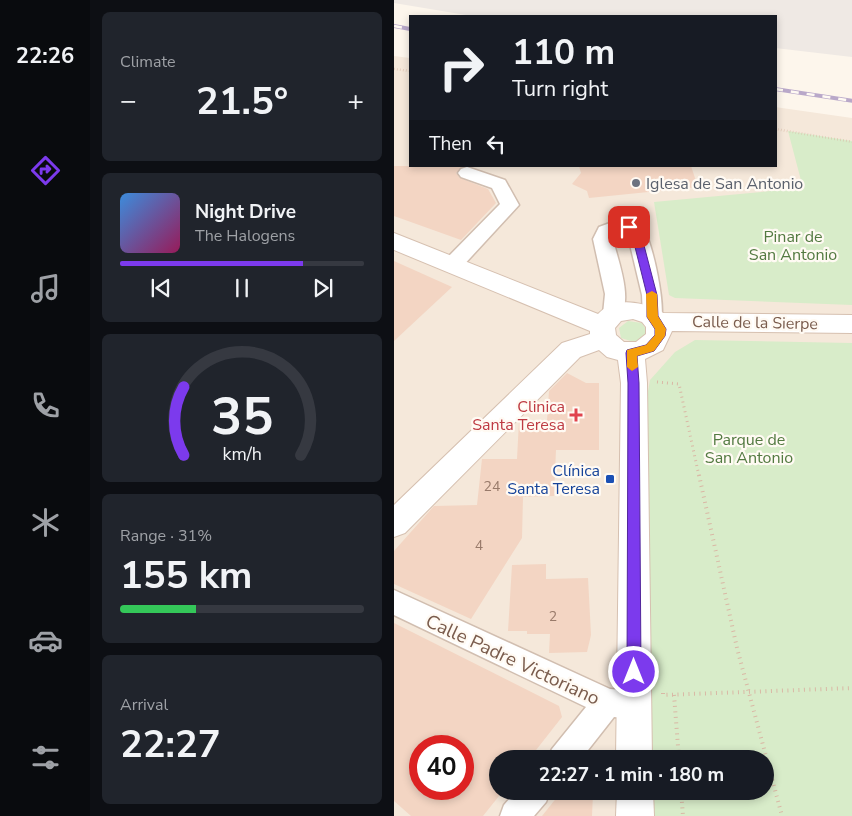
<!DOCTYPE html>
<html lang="en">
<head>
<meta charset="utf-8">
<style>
	body { margin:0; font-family:"Nunito Sans",sans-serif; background:#20242c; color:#f1f3f6; height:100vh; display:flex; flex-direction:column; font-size:19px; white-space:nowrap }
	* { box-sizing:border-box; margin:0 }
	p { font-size:16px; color:#9ea1a6 }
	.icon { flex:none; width:28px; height:28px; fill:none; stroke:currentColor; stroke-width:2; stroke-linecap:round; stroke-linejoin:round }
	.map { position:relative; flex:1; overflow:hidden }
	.sheet { display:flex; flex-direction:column; gap:12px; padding:12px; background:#0d0f14; width:304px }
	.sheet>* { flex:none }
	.guide { position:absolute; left:15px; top:15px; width:368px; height:152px; border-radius:0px; box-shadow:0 2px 8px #0003; background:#171b24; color:#f1f3f6; overflow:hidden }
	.speed { position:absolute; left:15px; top:735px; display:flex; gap:10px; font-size:25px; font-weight:700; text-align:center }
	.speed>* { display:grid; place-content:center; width:65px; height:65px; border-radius:50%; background:#171b24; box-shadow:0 2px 8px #0003; line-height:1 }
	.speed .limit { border:8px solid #d22; background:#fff; color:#111 }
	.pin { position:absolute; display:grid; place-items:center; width:42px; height:42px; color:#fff; margin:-21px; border-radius:10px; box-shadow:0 2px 8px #0006 }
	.me { position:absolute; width:55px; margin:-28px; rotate:0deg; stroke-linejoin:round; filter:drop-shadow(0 0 4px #0008) }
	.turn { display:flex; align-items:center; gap:18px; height:105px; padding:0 20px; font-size:22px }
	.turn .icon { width:65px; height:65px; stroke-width:2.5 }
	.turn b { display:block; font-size:35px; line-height:42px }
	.then { display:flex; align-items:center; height:48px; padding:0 20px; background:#0003; gap:10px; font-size:19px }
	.big { font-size:38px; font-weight:700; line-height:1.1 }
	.sheet .tile { flex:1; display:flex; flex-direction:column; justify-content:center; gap:8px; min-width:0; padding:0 18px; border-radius:8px; background:#20242c }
	.sheet .dial { align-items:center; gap:0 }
	.dial svg { height:130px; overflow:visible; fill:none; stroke:#363941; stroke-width:7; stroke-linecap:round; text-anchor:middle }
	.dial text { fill:#f1f3f6; stroke:none }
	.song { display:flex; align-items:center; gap:15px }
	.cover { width:60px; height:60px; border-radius:8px; background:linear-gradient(135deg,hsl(210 70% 55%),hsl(330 70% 35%)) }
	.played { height:5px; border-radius:2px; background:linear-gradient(90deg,#7c3aed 75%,#363941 75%) }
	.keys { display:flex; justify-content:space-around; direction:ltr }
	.heat { display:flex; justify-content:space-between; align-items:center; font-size:28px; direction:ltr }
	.charge { height:8px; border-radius:4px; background:linear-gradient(90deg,#34c759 31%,#363941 0) }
	.trip { position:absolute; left:95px; top:750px; width:285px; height:50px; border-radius:25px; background:#171b24; box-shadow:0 2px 8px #0003; font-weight:700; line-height:50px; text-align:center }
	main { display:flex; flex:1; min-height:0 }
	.tabs { display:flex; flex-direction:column; width:90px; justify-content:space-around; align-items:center; background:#090b0e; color:#9ea1a6 }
	.tabs .icon { width:35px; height:35px }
	.tabs .current { color:#7c3aed }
	.tabs b { font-size:22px; color:#f1f3f6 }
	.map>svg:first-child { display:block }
	.residential { fill:#f5e8da; fill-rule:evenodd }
	.industrial { fill:#efe9e4 }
	.green { fill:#d8ecc9 }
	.building { fill:#f3d5c3; fill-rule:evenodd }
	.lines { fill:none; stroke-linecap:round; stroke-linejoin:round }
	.street-casing { stroke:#d1beb0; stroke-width:3 }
	.secondary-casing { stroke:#d6c0b0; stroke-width:2 }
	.path-far2 { stroke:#d9b8a5; stroke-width:2.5; stroke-dasharray:0.5 2.5; stroke-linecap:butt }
	.path-far1 { stroke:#d9b8a5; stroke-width:3; stroke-dasharray:1 4; stroke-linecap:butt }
	.path { stroke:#d9b8a5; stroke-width:4; stroke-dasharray:1 4.5; stroke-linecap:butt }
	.street { fill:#fff; fill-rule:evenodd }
	.secondary { fill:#fff; fill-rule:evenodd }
	.rail-casing { stroke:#b9a8c9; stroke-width:4 }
	.rail { stroke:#fffaf3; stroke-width:2.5; stroke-dasharray:8; stroke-linecap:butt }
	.route { fill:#7c3aed; stroke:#51269a }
	.slow { fill:#f59e0b }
	.worship-dot { fill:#6b7280; stroke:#fffaf3; stroke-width:2 }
	.health-dot { fill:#e0444e; stroke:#fffaf3; stroke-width:2 }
	.transit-dot { fill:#1a4fb4; stroke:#fffaf3; stroke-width:2 }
	.labels { text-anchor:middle; stroke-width:4.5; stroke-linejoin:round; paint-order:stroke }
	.number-label { font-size:14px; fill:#987a6a }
	.worship-label { font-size:16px; fill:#5b616d; stroke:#fffaf3; text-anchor:start }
	.park-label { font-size:16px; fill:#537a41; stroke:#fffaf3 }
	.street-label { font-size:16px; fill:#7a5c4d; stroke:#fffaf3 }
	.health-label { font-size:16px; fill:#be3a42; stroke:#fffaf3; text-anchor:end }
	.transit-label { font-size:16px; fill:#164399; stroke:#fffaf3; text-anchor:end }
	.near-street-label { font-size:19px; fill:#7a5c4d; stroke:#fffaf3 }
</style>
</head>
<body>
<main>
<nav class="tabs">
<b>22:26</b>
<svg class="icon current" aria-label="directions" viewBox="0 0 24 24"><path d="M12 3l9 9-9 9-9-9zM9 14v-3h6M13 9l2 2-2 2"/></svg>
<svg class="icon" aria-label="music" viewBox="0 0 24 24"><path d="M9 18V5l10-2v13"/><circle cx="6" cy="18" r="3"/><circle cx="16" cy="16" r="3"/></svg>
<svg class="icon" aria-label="phone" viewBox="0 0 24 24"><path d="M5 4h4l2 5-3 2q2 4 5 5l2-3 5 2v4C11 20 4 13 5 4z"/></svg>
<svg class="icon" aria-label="climate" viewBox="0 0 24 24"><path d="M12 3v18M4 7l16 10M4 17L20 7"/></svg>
<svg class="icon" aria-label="car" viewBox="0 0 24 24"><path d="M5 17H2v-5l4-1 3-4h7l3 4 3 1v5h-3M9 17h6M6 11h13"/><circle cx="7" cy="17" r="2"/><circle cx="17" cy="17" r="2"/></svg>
<svg class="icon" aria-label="filters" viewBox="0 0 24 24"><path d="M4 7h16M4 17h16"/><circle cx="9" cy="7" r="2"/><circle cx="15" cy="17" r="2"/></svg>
</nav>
<section class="sheet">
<div class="tile"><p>Climate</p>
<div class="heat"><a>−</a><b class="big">21.5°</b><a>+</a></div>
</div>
<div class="tile">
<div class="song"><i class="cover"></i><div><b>Night Drive</b><p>The Halogens</p></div></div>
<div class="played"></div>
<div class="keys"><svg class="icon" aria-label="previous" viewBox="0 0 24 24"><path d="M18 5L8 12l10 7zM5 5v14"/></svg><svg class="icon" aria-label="pause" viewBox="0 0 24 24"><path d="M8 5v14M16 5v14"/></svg><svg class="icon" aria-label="next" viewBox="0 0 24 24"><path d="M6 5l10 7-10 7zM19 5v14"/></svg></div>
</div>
<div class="tile dial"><svg viewBox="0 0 100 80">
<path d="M14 69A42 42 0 1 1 86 69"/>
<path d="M14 69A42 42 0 0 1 14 27" stroke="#7c3aed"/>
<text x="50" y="56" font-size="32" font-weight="700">35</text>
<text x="50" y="72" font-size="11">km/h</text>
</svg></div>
<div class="tile"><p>Range · 31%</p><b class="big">155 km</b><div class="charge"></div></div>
<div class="tile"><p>Arrival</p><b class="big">22:27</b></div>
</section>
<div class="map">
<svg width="459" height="816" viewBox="0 0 459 816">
	<rect width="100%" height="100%" fill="#fdf6ec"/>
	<path class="residential" d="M0,56l16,2v108h365v-59l77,11v698h-458zM26,746h43v43h-43zM104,759h267v32h-267z"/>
	<path class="industrial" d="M0,0h458v57l-77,-9v-32h-303l-78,-13z"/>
	<g class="green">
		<path d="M394,131l64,10v164l-177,-7 -6,-3 -15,-93 149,-14z"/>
		<path d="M234,321l14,2 4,6 -1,7 -11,6 -13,-4 -2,-10z"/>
		<path d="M301,340l157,3v473h-198l-1,-25h112v-32h-113l-7,-350 5,-29 25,-28z"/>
	</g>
	<g class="building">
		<path d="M0,166h69l-7,7 4,5 28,11 8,14 -35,37 -67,-24z"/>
		<path d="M185,166h112l7,21 -109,11 -2,-7 -15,-7 9,-11z"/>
		<path d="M0,261l58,26 -58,54z"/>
		<path d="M173,373l19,10h13v67h-43l-2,46 -31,1 -1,41 -51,81 -77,-35v-33l40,-45 43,-1 5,-46h35l2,-38 28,-1 2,-29z"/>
		<path d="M152,564v15l42,-1 3,57 -4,17 -38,1 1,-19h-23v-3h-19l4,-66z"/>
		<path d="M0,623l165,83 3,11 -33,42h-31v32h5l-20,25h-72l-17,-15zM26,746h43v43h-43z"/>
		<path d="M168,791l31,2 -1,23h-50z"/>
	</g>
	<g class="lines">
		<g class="street-casing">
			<g id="street">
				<path d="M73,167l38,13 14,25 -59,64 -7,2 -7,-2 -3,-5 3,-5 54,-55 -8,-16 -31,-11 -3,-4 3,-4z"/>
				<path d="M224,220c9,0 19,2 25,9 9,10 24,81 17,93l-7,2 -7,-2 -3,-5 -1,-22 -14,-59 -6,-4 -8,3 -1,4c5,23 20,58 7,80l-7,2 -7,-2 -3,-5 2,-20 -12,-55 6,-12z"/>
				<path d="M0,590l216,99 24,2 10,4 4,10 -4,10 -10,4 -20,-2 -33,42h-34l5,-10 34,-42 -192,-92z"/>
				<path d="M122,791h34l-4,11 -12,14h-34l4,-11z"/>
			</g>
		</g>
		<g class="secondary-casing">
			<g id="secondary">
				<path d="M0,233l204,81c17,-18 41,-12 62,-4l3,3 190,2v18l-181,-2 -9,19 -18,9 2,24 5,376h-36l5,-376 -3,-23 -11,-3 -8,-7 -19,7 -175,176 -11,4v-32l168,-162 28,-9v-3l-196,-81zM239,319l9,3 4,5v7l-10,8h-12l-8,-7 -1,-7 6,-7z"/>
				<path d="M223,791h36l1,25h-38z"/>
			</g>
		</g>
		<g class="path-far2">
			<path d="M0,69l16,2"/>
			<path d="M381,129l78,13"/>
		</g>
		<path class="path-far1" d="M263,382l22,2 20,92"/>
		<g class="path">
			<path d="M305,475l38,173 45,168"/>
			<path d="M269,693v2l190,-7"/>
			<path d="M280,695l5,64"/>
			<path d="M287,791l2,25"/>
		</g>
		<use href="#street" class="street"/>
		<use href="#secondary" class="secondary"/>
		<g class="rail-casing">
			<g id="rail">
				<path d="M0,26l16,3"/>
				<path d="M381,89l78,12"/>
			</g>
		</g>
		<use href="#rail" class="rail"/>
	</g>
	<path class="route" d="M235,224l12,10 16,61 1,21 8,13 -1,7 -11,15 -17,5 2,27 2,289 -2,4 -5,2 -5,-2 -2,-4 1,-289 -2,-30 1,-3 19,-5 9,-10v-6l-8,-12v-22l-15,-60 -8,-8z"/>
	<path class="slow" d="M258,291l5,3 1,22 8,13 -1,7 -11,15 -17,5 1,11 -6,4 -5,-4v-17l19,-5 9,-10v-6l-8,-12 -1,-23z"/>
	<circle class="worship-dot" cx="242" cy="183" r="5"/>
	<path class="health-dot" d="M179.5 407.5h5v5h5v5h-5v5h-5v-5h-5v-5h5z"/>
	<rect class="transit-dot" x="211" y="474" width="10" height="10" rx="2.5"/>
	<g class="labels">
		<g class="number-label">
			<text x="98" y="491">24</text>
			<text x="85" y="550">4</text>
			<text x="159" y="621">2</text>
		</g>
		<g class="worship-label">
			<text x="252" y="189">Iglesa de San Antonio</text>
		</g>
		<g class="park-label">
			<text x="399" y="242">Pinar de<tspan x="399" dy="18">San Antonio</tspan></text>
			<text x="355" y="445">Parque de<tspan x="355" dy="18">San Antonio</tspan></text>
		</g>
		<g class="street-label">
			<text transform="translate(361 322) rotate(1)" y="6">Calle de la Sierpe</text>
		</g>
		<g class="health-label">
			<text x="171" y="412">Clinica<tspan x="171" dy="18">Santa Teresa</tspan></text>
		</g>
		<g class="transit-label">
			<text x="206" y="476">Clínica<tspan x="206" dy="18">Santa Teresa</tspan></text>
		</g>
		<g class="near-street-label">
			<text transform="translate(119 659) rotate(25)" y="7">Calle Padre Victoriano</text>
		</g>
	</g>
</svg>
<div class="speed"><div class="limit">40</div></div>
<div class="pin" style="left:235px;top:227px;background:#d93025"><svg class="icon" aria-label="arrive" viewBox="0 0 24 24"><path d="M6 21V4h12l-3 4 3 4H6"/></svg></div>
<svg class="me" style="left:240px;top:672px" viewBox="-20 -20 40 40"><circle r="17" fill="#7c3aed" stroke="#fff" stroke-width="3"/><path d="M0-11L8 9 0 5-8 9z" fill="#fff"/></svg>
<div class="trip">22:27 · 1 min · 180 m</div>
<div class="guide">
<div class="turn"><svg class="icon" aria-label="right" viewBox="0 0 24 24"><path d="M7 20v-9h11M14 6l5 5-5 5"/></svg><div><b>110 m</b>Turn right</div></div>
<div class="then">Then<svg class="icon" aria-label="left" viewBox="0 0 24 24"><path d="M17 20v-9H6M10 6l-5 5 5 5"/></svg></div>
</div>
</div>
</main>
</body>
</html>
